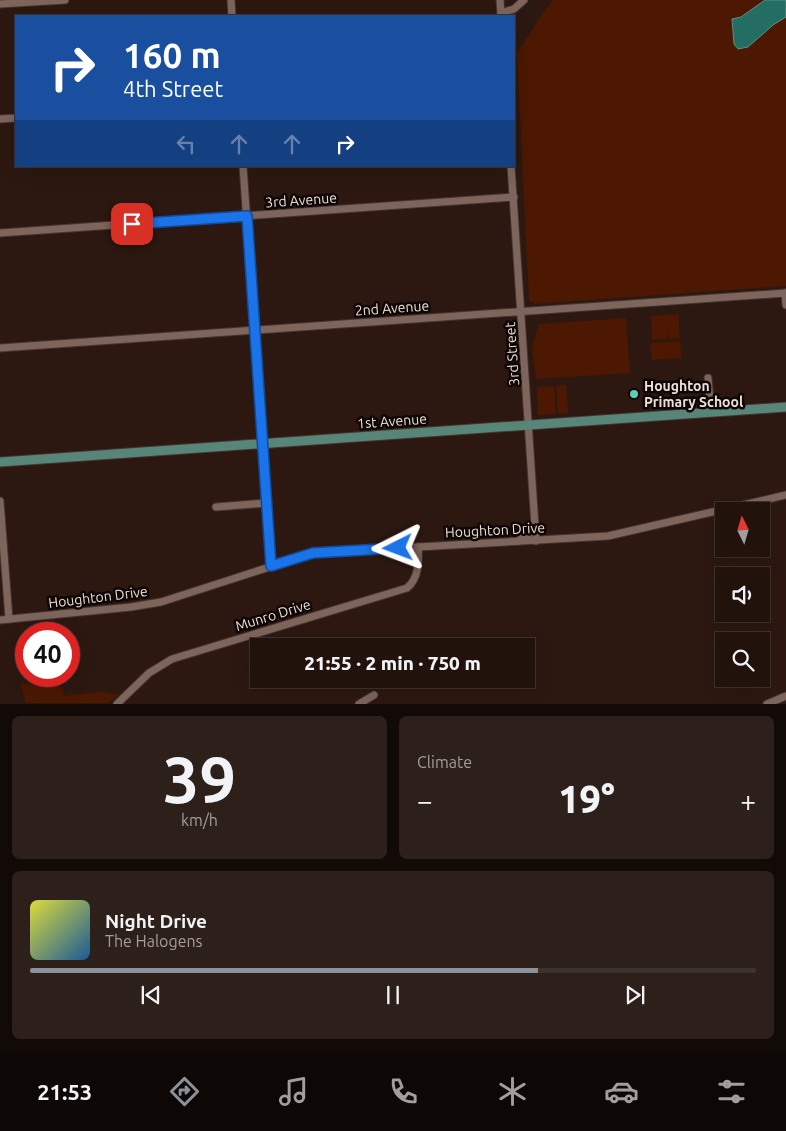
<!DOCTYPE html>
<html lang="en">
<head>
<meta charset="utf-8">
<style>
	body { margin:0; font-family:Ubuntu,sans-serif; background:#2d201a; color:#f1f3f6; height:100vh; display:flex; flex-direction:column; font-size:19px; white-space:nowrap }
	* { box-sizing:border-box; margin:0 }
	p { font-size:16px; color:#a29e9d }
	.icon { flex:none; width:28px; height:28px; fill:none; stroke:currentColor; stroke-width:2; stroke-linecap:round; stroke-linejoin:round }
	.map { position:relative; height:704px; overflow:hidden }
	.drawer { display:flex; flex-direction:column; gap:12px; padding:12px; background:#120a07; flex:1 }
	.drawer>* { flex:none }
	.top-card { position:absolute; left:15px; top:15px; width:500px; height:152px; border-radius:0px; box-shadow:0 5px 20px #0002,0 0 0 1px #3e322d; background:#1a4fa0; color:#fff; overflow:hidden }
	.needle { width:32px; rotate:355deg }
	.fabs { position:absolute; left:715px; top:502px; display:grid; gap:10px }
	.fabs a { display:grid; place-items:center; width:55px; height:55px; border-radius:0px; background:#21120c; box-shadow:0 5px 20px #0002,0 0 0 1px #3e322d; font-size:25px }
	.speed { position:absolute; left:15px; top:622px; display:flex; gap:10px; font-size:25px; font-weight:700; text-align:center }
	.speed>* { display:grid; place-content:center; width:65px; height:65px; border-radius:50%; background:#21120c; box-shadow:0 5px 20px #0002,0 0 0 1px #3e322d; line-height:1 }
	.speed .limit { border:8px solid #d22; background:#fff; color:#111 }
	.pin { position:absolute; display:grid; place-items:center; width:42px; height:42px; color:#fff; margin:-21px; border-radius:10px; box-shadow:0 2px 8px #0006 }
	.me { position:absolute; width:55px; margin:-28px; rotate:267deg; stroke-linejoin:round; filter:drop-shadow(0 0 4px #0008) }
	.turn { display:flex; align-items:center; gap:18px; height:105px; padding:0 25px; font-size:22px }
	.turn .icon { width:65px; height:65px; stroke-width:2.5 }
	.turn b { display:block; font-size:35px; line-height:42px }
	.lanes { display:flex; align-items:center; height:48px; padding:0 25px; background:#0003; justify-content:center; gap:25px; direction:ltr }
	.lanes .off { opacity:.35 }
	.big { font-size:38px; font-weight:800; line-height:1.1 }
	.drawer .card { flex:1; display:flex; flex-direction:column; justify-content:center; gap:8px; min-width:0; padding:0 18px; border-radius:8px; background:#2d201a }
	.drawer .dial { align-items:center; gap:0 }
	.dial b { font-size:65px; line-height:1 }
	.song { display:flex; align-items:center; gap:15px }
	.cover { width:60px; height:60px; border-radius:8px; background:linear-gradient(135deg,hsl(60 70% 55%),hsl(210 70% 35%)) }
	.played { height:5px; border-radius:2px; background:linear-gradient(90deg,#8c9099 70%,#3e322d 70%) }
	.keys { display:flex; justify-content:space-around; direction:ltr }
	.heat { display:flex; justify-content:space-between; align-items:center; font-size:28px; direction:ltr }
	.drawer .tiles { flex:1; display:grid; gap:12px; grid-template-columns:1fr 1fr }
	.card:last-child { grid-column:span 2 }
	.trip { position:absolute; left:250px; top:638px; width:285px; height:50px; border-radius:0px; background:#21120c; box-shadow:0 5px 20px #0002,0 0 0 1px #3e322d; font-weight:800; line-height:50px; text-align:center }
	.menu { display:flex; height:80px; justify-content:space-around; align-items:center; background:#0d0705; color:#a29e9d }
	.menu .icon { width:35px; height:35px }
	.menu .on { color:#8c9099 }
	.menu b { font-size:22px; color:#f1f3f6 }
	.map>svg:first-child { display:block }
	.green { fill:#4c1801 }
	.water { fill:#236d62; stroke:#608f86 }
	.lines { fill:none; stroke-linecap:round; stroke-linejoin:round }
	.minor-casing { stroke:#443431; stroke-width:9 }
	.major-casing { stroke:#443431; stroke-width:11 }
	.minor { stroke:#7e655c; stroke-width:7 }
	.major { stroke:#578679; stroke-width:9 }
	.route-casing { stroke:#114b97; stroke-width:12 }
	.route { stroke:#1a73e8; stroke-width:9 }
	.poi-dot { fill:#5bcebb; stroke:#0e0604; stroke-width:2 }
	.labels { text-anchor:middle; stroke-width:5; stroke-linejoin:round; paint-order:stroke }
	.street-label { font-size:14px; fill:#eedfda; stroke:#0e0604 }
	.poi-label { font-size:14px; font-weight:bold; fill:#eedfda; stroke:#0e0604; text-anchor:start }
</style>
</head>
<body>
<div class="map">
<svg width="786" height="704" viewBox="0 0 786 704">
	<rect width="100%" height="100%" fill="#2c1810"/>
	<g class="green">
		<path d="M554,0h232v286l-251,18 -6,-4 -12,-247 28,-43z"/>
		<path d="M678,314l2,24 -11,1 -2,-11v11l-15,1 -1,-24z"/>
		<path d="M626,318l4,55 -94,6 -4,-32 7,-23z"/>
		<path d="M680,341l2,17 -30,2 -2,-17z"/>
		<path d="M566,385l2,28 -10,1 -2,-28z"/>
		<path d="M554,386l2,28 -18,1 -1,-28z"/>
		<path d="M20,683l43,4 1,9 36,-4 18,3 -10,8h-82z"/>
	</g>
	<path class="water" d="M765,0h21v17l-13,8 -25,22 -10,2 -4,-5 -2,-25 9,-2z"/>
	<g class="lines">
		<g class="minor-casing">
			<g id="minor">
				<path d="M231,0l1,16"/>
				<path d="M500,0l1,16"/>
				<path d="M0,4l65,-4"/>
				<path d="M501,13l13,-4 10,-9"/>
				<path d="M0,119l16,-1"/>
				<path d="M243,166l28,400"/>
				<path d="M511,166l25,375"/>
				<path d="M0,233l514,-36"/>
				<path d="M785,293l1,12"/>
				<path d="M0,348l786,-55"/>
				<path d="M708,378l3,34"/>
				<path d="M0,501l9,118"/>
				<path d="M216,507l51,-4"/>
				<path d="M518,541l12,-8 4,-9"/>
				<path d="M0,620l131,-13 30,-5 152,-49 295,-17 178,-41"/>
				<path d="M117,704l32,-31 23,-14 235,-71c12,-10 12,-26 11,-41"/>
				<path d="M359,704l15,-9"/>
				<path d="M767,704l19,-8"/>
			</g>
		</g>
		<g class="major-casing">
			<path id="major" d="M0,462l786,-55"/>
		</g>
		<use href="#minor" class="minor"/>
		<use href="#major" class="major"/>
	</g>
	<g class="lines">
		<g class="route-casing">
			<path id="route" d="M132,224l115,-8 24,350 42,-13 85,-5"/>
		</g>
		<use href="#route" class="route"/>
	</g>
	<circle class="poi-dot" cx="634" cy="394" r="5"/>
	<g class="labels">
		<g class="street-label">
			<text transform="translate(301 200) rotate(-4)" y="5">3rd Avenue</text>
			<text transform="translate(392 308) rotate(-4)" y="5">2nd Avenue</text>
			<text transform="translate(512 354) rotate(-94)" y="5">3rd Street</text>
			<text transform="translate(392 421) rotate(-4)" y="5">1st Avenue</text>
			<text transform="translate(495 530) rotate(-3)" y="5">Houghton Drive</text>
			<text transform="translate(98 597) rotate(-7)" y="5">Houghton Drive</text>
			<text transform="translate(273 615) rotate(-17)" y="5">Munro Drive</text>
		</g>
		<g class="poi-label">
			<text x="644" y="391">Houghton<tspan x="644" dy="16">Primary School</tspan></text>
		</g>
	</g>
</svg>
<div class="fabs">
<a><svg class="needle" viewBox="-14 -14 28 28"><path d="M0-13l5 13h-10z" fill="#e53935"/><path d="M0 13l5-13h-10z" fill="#a29e9d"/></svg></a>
<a><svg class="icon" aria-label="sound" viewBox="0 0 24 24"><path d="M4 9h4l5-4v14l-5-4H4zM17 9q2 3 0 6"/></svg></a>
<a><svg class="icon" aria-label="search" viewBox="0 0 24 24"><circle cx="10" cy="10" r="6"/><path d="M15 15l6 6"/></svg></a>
</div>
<div class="speed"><div class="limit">40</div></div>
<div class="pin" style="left:132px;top:224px;background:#d93025"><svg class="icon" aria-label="arrive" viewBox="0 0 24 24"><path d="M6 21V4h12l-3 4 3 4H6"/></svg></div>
<svg class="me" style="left:398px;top:548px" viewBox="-20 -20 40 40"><path d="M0-17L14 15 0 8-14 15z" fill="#1a73e8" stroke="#fff" stroke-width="4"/></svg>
<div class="trip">21:55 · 2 min · 750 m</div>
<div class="top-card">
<div class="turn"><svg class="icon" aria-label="right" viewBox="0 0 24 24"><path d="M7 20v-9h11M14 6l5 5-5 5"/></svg><div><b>160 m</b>4th Street</div></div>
<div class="lanes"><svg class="icon off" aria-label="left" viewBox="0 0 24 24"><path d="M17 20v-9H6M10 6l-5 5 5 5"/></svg><svg class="icon off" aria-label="ahead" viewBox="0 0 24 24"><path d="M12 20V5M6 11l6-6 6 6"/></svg><svg class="icon off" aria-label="ahead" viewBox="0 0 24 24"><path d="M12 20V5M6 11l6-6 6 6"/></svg><svg class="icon" aria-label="right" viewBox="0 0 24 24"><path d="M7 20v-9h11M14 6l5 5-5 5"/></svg></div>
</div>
</div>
<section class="drawer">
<div class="tiles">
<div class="card dial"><b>39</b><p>km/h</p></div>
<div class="card"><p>Climate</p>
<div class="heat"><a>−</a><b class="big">19°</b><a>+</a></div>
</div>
<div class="card">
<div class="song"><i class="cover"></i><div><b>Night Drive</b><p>The Halogens</p></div></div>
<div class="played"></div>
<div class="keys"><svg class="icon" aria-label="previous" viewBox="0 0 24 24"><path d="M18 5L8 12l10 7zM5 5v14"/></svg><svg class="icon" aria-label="pause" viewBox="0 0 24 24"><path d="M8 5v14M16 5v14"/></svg><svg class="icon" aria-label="next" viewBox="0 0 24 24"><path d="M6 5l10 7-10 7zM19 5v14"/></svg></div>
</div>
</div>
</section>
<nav class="menu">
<b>21:53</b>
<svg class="icon on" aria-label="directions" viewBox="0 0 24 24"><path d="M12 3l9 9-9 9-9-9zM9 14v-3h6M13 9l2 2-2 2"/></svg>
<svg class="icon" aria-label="music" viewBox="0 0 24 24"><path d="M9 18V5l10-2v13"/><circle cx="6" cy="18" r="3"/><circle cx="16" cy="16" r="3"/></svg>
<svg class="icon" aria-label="phone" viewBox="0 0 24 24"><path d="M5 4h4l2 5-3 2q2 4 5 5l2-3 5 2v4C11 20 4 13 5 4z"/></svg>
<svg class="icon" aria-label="climate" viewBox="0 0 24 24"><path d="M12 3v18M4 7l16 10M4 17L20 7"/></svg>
<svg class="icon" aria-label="car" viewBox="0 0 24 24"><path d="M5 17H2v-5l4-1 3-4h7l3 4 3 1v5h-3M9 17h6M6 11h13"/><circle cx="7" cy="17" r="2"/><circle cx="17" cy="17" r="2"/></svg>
<svg class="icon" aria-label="filters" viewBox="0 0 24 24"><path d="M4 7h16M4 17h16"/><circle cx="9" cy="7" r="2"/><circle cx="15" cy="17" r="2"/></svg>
</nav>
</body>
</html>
